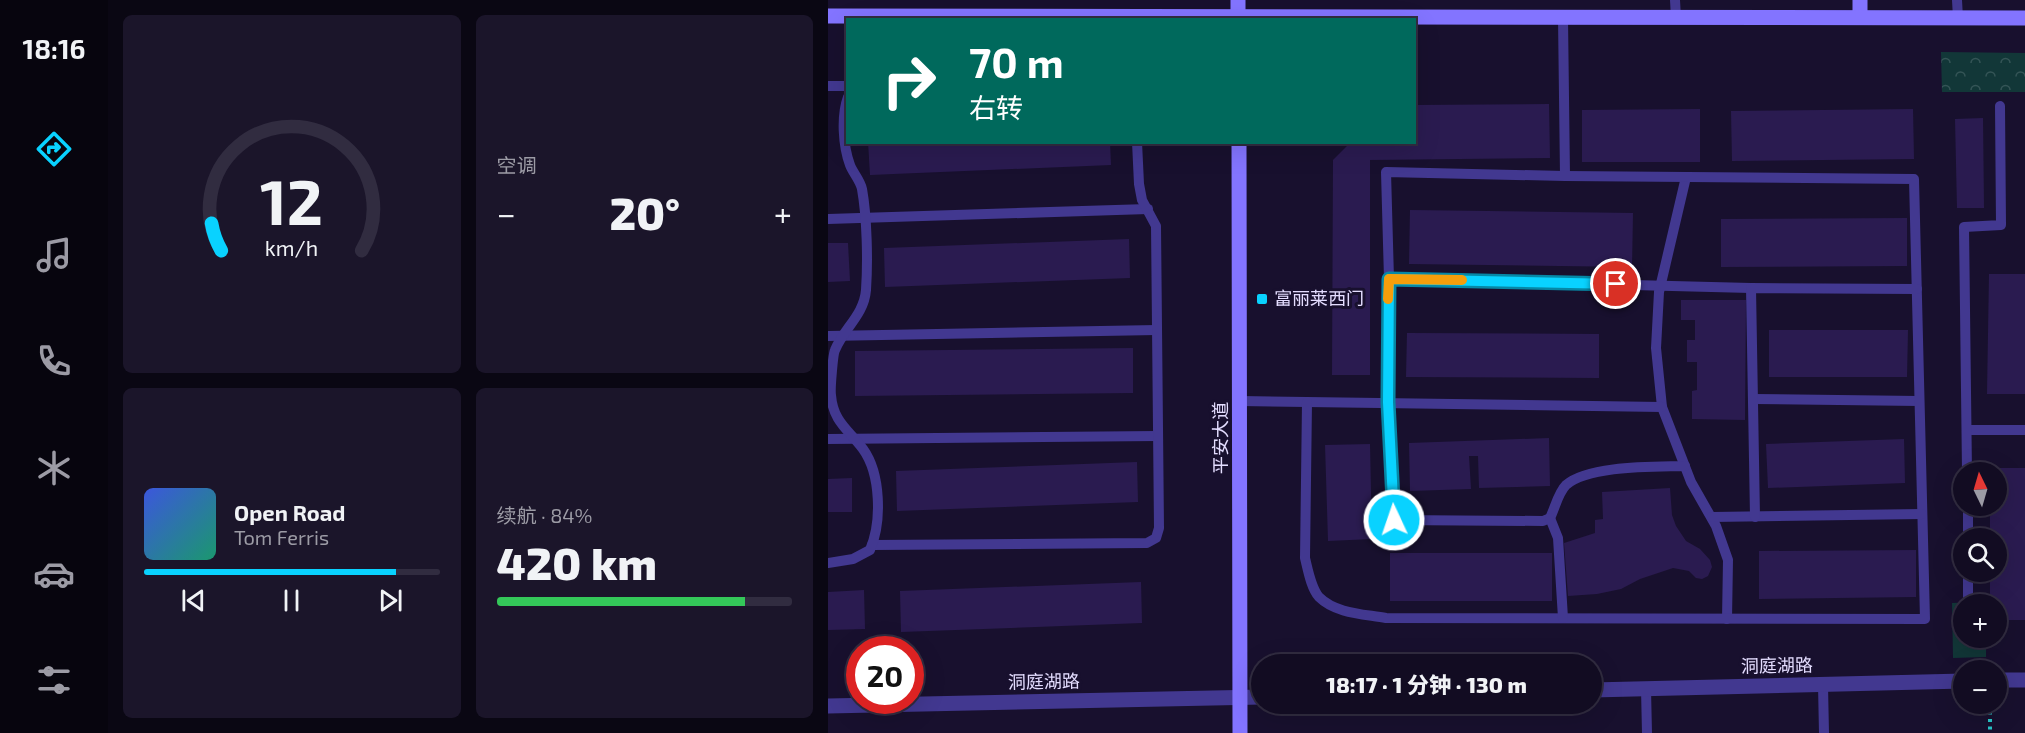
<!DOCTYPE html>
<html lang="zh">
<head>
<meta charset="utf-8">
<style>
	body { margin:0; font-family:"Exo 2","Noto Sans SC",sans-serif; background:#1b152a; color:#f1f3f6; height:100vh; display:flex; flex-direction:column; font-size:22px; white-space:nowrap }
	* { box-sizing:border-box; margin:0 }
	p { font-size:20px; color:#9c9ba5 }
	.icon { flex:none; width:33px; height:33px; fill:none; stroke:currentColor; stroke-width:2; stroke-linecap:round; stroke-linejoin:round }
	.map { position:relative; flex:1; overflow:hidden }
	.panel { display:flex; flex-direction:column; gap:15px; padding:15px; background:#0a0713; width:720px }
	.panel>* { flex:none }
	.hud { position:absolute; left:18px; top:18px; width:570px; height:126px; border-radius:0px; box-shadow:0 6px 24px #0002,0 0 0 2px #312c40; background:#00695c; color:#fff; overflow:hidden }
	.needle { width:39px; rotate:355deg }
	.fabs { position:absolute; left:1125px; top:462px; display:grid; gap:12px }
	.fabs a { display:grid; place-items:center; width:54px; height:54px; border-radius:50%; background:#120c22; box-shadow:0 6px 24px #0002,0 0 0 2px #312c40; font-size:30px }
	.speed { position:absolute; left:18px; top:636px; display:flex; gap:12px; font-size:30px; font-weight:700; text-align:center }
	.speed>* { display:grid; place-content:center; width:78px; height:78px; border-radius:50%; background:#120c22; box-shadow:0 6px 24px #0002,0 0 0 2px #312c40; line-height:1 }
	.speed .limit { border:9px solid #d22; background:#fff; color:#111 }
	.pin { position:absolute; display:grid; place-items:center; width:51px; height:51px; color:#fff; margin:-26px; border:3px solid #fff; border-radius:50%; box-shadow:0 2px 6px #0007 }
	.me { position:absolute; width:66px; margin:-33px; rotate:357deg; stroke-linejoin:round; filter:drop-shadow(0 0 4px #0008) }
	.turn { display:flex; align-items:center; gap:21px; height:126px; padding:0 24px; font-size:27px }
	.turn .icon { width:78px; height:78px; stroke-width:2.5 }
	.turn b { display:block; font-size:42px; line-height:51px }
	.big { font-size:45px; font-weight:800; line-height:1.1 }
	.panel .tile { flex:1; display:flex; flex-direction:column; justify-content:center; gap:9px; min-width:0; padding:0 21px; border-radius:9px; background:#1b152a }
	.panel .dial { align-items:center; gap:0 }
	.dial svg { height:156px; overflow:visible; fill:none; stroke:#312c40; stroke-width:7; stroke-linecap:round; text-anchor:middle }
	.dial text { fill:#f1f3f6; stroke:none }
	.song { display:flex; align-items:center; gap:18px }
	.cover { width:72px; height:72px; border-radius:9px; background:linear-gradient(135deg,hsl(230 70% 55%),hsl(160 70% 35%)) }
	.played { height:6px; border-radius:3px; background:linear-gradient(90deg,#09d2ff 85%,#312c40 85%) }
	.keys { display:flex; justify-content:space-around; direction:ltr }
	.heat { display:flex; justify-content:space-between; align-items:center; font-size:33px; direction:ltr }
	.charge { height:9px; border-radius:4px; background:linear-gradient(90deg,#34c759 84%,#312c40 0) }
	.panel .tiles { flex:1; display:grid; gap:15px; grid-template-columns:repeat(2,1fr) }
	.trip { position:absolute; left:423px; top:654px; width:351px; height:60px; border-radius:30px; background:#120c22; box-shadow:0 6px 24px #0002,0 0 0 2px #312c40; font-weight:800; line-height:60px; text-align:center }
	main { display:flex; flex:1; min-height:0 }
	.tab-bar { display:flex; flex-direction:column; width:108px; justify-content:space-around; align-items:center; background:#07050e; color:#9c9ba5 }
	.tab-bar .icon { width:42px; height:42px }
	.tab-bar .current { color:#09d2ff }
	.tab-bar b { font-size:27px; color:#f1f3f6 }
	.map>svg:first-child { display:block }
	.forest { fill:url(#forest-crowns) }
	.park { fill:#123738 }
	.building { fill:#2a1b50 }
	.lines { fill:none; stroke-linecap:round; stroke-linejoin:round }
	.path { stroke:#28c4c7; stroke-width:4; stroke-dasharray:3 4.5; stroke-linecap:butt }
	.lane { stroke:#423890; stroke-width:10 }
	.street { stroke:#423890; stroke-width:15 }
	.secondary { stroke:#8374ff; stroke-width:15 }
	.route-casing { stroke:#0688a6; stroke-width:15 }
	.route { stroke:#09d2ff; stroke-width:10 }
	.slow { stroke:#f59e0b; stroke-width:10 }
	.poi-dot { fill:#09d2ff; stroke:#18102e; stroke-width:2 }
	.labels { text-anchor:middle; stroke-width:6; stroke-linejoin:round; paint-order:stroke }
	.poi-label { font-size:18px; fill:#e4ddff; stroke:#18102e; text-anchor:start }
	.street-label { font-size:18px; fill:#e4ddff; stroke:#18102e }
</style>
</head>
<body>
<main>
<nav class="tab-bar">
<b>18:16</b>
<svg class="icon current" aria-label="directions" viewBox="0 0 24 24"><path d="M12 3l9 9-9 9-9-9zM9 14v-3h6M13 9l2 2-2 2"/></svg>
<svg class="icon" aria-label="music" viewBox="0 0 24 24"><path d="M9 18V5l10-2v13"/><circle cx="6" cy="18" r="3"/><circle cx="16" cy="16" r="3"/></svg>
<svg class="icon" aria-label="phone" viewBox="0 0 24 24"><path d="M5 4h4l2 5-3 2q2 4 5 5l2-3 5 2v4C11 20 4 13 5 4z"/></svg>
<svg class="icon" aria-label="climate" viewBox="0 0 24 24"><path d="M12 3v18M4 7l16 10M4 17L20 7"/></svg>
<svg class="icon" aria-label="car" viewBox="0 0 24 24"><path d="M5 17H2v-5l4-1 3-4h7l3 4 3 1v5h-3M9 17h6M6 11h13"/><circle cx="7" cy="17" r="2"/><circle cx="17" cy="17" r="2"/></svg>
<svg class="icon" aria-label="filters" viewBox="0 0 24 24"><path d="M4 7h16M4 17h16"/><circle cx="9" cy="7" r="2"/><circle cx="15" cy="17" r="2"/></svg>
</nav>
<section class="panel">
<div class="tiles">
<div class="tile dial"><svg viewBox="0 0 100 80">
<path d="M14 69A42 42 0 1 1 86 69"/>
<path d="M14 69A42 42 0 0 1 9 55" stroke="#09d2ff"/>
<text x="50" y="56" font-size="32" font-weight="700">12</text>
<text x="50" y="72" font-size="11">km/h</text>
</svg></div>
<div class="tile"><p>空调</p>
<div class="heat"><a>−</a><b class="big">20°</b><a>+</a></div>
</div>
<div class="tile">
<div class="song"><i class="cover"></i><div><b>Open Road</b><p>Tom Ferris</p></div></div>
<div class="played"></div>
<div class="keys"><svg class="icon" aria-label="previous" viewBox="0 0 24 24"><path d="M18 5L8 12l10 7zM5 5v14"/></svg><svg class="icon" aria-label="pause" viewBox="0 0 24 24"><path d="M8 5v14M16 5v14"/></svg><svg class="icon" aria-label="next" viewBox="0 0 24 24"><path d="M6 5l10 7-10 7zM19 5v14"/></svg></div>
</div>
<div class="tile"><p>续航 · 84%</p><b class="big">420 km</b><div class="charge"></div></div>
</div>
</section>
<div class="map">
<svg width="1197" height="733" viewBox="0 0 1197 733">
	<defs>
		<pattern id="forest-crowns" width="20" height="18" patternUnits="userSpaceOnUse" patternTransform="scale(1.5)"><rect width="20" height="18" fill="#123738"/><path d="M2 6a3 3 0 1 1 6 0M12 15a3 3 0 1 1 6 0" fill="none" stroke="#345456"/></pattern>
	</defs>
	<rect width="100%" height="100%" fill="#18102e"/>
	<path class="forest" d="M1113,52l84,1v39h-83z"/>
	<path class="park" d="M1157,602v2h-21v34h22v19l-33,1 -1,-55z"/>
	<g class="building">
		<path d="M721,104l1,54 -180,2v215h-38l1,-215 18,-18h63v-37z"/>
		<path d="M872,109v53h-118v-52z"/>
		<path d="M1085,109l1,50 -182,2 -1,-50z"/>
		<path d="M1155,118l1,90h-27l-2,-89z"/>
		<path d="M40,142h242l1,23 -241,10z"/>
		<path d="M582,210l223,3 -1,54 -223,-3z"/>
		<path d="M1079,218v48l-186,1v-48z"/>
		<path d="M301,239l1,39 -245,9 -1,-39z"/>
		<path d="M0,243h20l2,38 -22,1z"/>
		<path d="M1161,274h36v120h-38z"/>
		<path d="M853,300h65l-1,120 -53,-1v-28l5,-1v-28h-10v-22h8v-20h-14z"/>
		<path d="M941,330h139l-1,47h-138z"/>
		<path d="M579,333l192,1v44l-193,-1z"/>
		<path d="M305,348v45l-278,3v-45z"/>
		<path d="M721,438l1,48 -71,2 -1,-32h-9l2,33 -61,2 -1,-48z"/>
		<path d="M1076,439l1,44 -137,5 -2,-44z"/>
		<path d="M542,444l2,95 -44,2 -3,-96z"/>
		<path d="M309,462l1,40 -241,9 -1,-40z"/>
		<path d="M1162,468h35v152h-29v-16h-6v-32h6v-34h-6v-32h6v-34h-6z"/>
		<path d="M24,478v34h-24v-33z"/>
		<path d="M842,488l2,27 4,11 10,15 14,8 10,11 2,7 -4,9 -6,3 -6,-1 -7,-7 -16,-3 -33,11 -19,10 -24,5 -29,2 -4,-53 31,-10v-13l8,-1 -1,-27z"/>
		<path d="M1088,550v47l-157,2v-48z"/>
		<rect x="562" y="553" width="162" height="48"/>
		<path d="M313,582l1,41 -241,9 -1,-41z"/>
		<path d="M36,590l1,39 -37,1v-38z"/>
	</g>
	<g class="lines">
		<path class="path" d="M1162,704v29"/>
		<g class="lane">
			<path d="M847,0l1,18"/>
			<path d="M1129,0l1,18"/>
			<path d="M735,18l2,158"/>
			<path d="M0,86h20"/>
			<path d="M858,177l-27,115 -3,56 6,59 29,75 25,44 12,34 -1,59"/>
			<path d="M0,219l320,-10"/>
			<path d="M561,279l362,9"/>
			<path d="M0,336l329,-6"/>
			<path d="M925,399l166,2"/>
			<path d="M412,401l422,6"/>
			<path d="M479,402l-2,156c3,12 6,30 14,39 17,17 46,17 67,21l539,1 -11,-440 -349,-3 -179,-4 3,107 -1,123 6,118 149,1 7,-3c5,-10 8,-25 16,-33 23,-20 89,-18 119,-19"/>
			<path d="M1139,430h58"/>
			<path d="M0,439l330,-3"/>
			<path d="M1139,472l-3,-245 37,-2 -1,-119"/>
			<path d="M1140,506v32"/>
			<path d="M884,517l210,-3"/>
			<path d="M927,517l-4,-229 166,1"/>
			<path d="M722,518l8,20 5,80"/>
			<path d="M44,545l275,-2 9,-5 3,-10 -3,-302 -14,-26 -3,-16 -2,-42"/>
			<path d="M0,563l25,-4 17,-9c12,-28 11,-76 -7,-101 -14,-19 -30,-27 -32,-54 -1,-6 2,-41 4,-45 9,-22 29,-35 31,-60 2,-29 1,-73 -4,-101 -2,-9 -9,-16 -12,-24 -7,-19 -9,-49 -2,-68"/>
			<path d="M1140,572v25"/>
			<path d="M995,685l1,48"/>
			<path d="M818,689l1,44"/>
		</g>
		<g class="street">
			<path d="M1168,680h29"/>
			<path d="M764,690l372,-9"/>
			<path d="M0,706l434,-9"/>
		</g>
		<g class="secondary">
			<path d="M410,0v20"/>
			<path d="M1032,0v17"/>
			<path d="M0,16l1197,2"/>
			<path d="M411,142l1,591"/>
		</g>
	</g>
	<g class="lines">
		<g class="route-casing">
			<path id="route" d="M566,520l-6,-118 1,-123 227,5"/>
		</g>
		<use href="#route" class="route"/>
		<path class="slow" d="M560,299l1,-20 73,1"/>
	</g>
	<rect class="poi-dot" x="428" y="293" width="12" height="12" rx="3"/>
	<g class="labels">
		<g class="poi-label">
			<text x="446" y="305">富丽莱西门</text>
		</g>
		<g class="street-label">
			<text transform="translate(393 438) rotate(-90)" y="6">平安大道</text>
			<text transform="translate(949 666) rotate(-1)" y="6">洞庭湖路</text>
			<text transform="translate(216 682) rotate(-1)" y="6">洞庭湖路</text>
		</g>
	</g>
</svg>
<div class="fabs">
<a><svg class="needle" viewBox="-14 -14 28 28"><path d="M0-13l5 13h-10z" fill="#e53935"/><path d="M0 13l5-13h-10z" fill="#9c9ba5"/></svg></a>
<a><svg class="icon" aria-label="search" viewBox="0 0 24 24"><circle cx="10" cy="10" r="6"/><path d="M15 15l6 6"/></svg></a>
<a>+</a>
<a>−</a>
</div>
<div class="speed"><div class="limit">20</div></div>
<div class="pin" style="left:788px;top:284px;background:#d93025"><svg class="icon" aria-label="arrive" viewBox="0 0 24 24"><path d="M6 21V4h12l-3 4 3 4H6"/></svg></div>
<svg class="me" style="left:566px;top:520px" viewBox="-20 -20 40 40"><circle r="17" fill="#09d2ff" stroke="#fff" stroke-width="3"/><path d="M0-11L8 9 0 5-8 9z" fill="#fff"/></svg>
<div class="trip">18:17 · 1 分钟 · 130 m</div>
<div class="hud">
<div class="turn"><svg class="icon" aria-label="right" viewBox="0 0 24 24"><path d="M7 20v-9h11M14 6l5 5-5 5"/></svg><div><b>70 m</b>右转</div></div>
</div>
</div>
</main>
</body>
</html>
